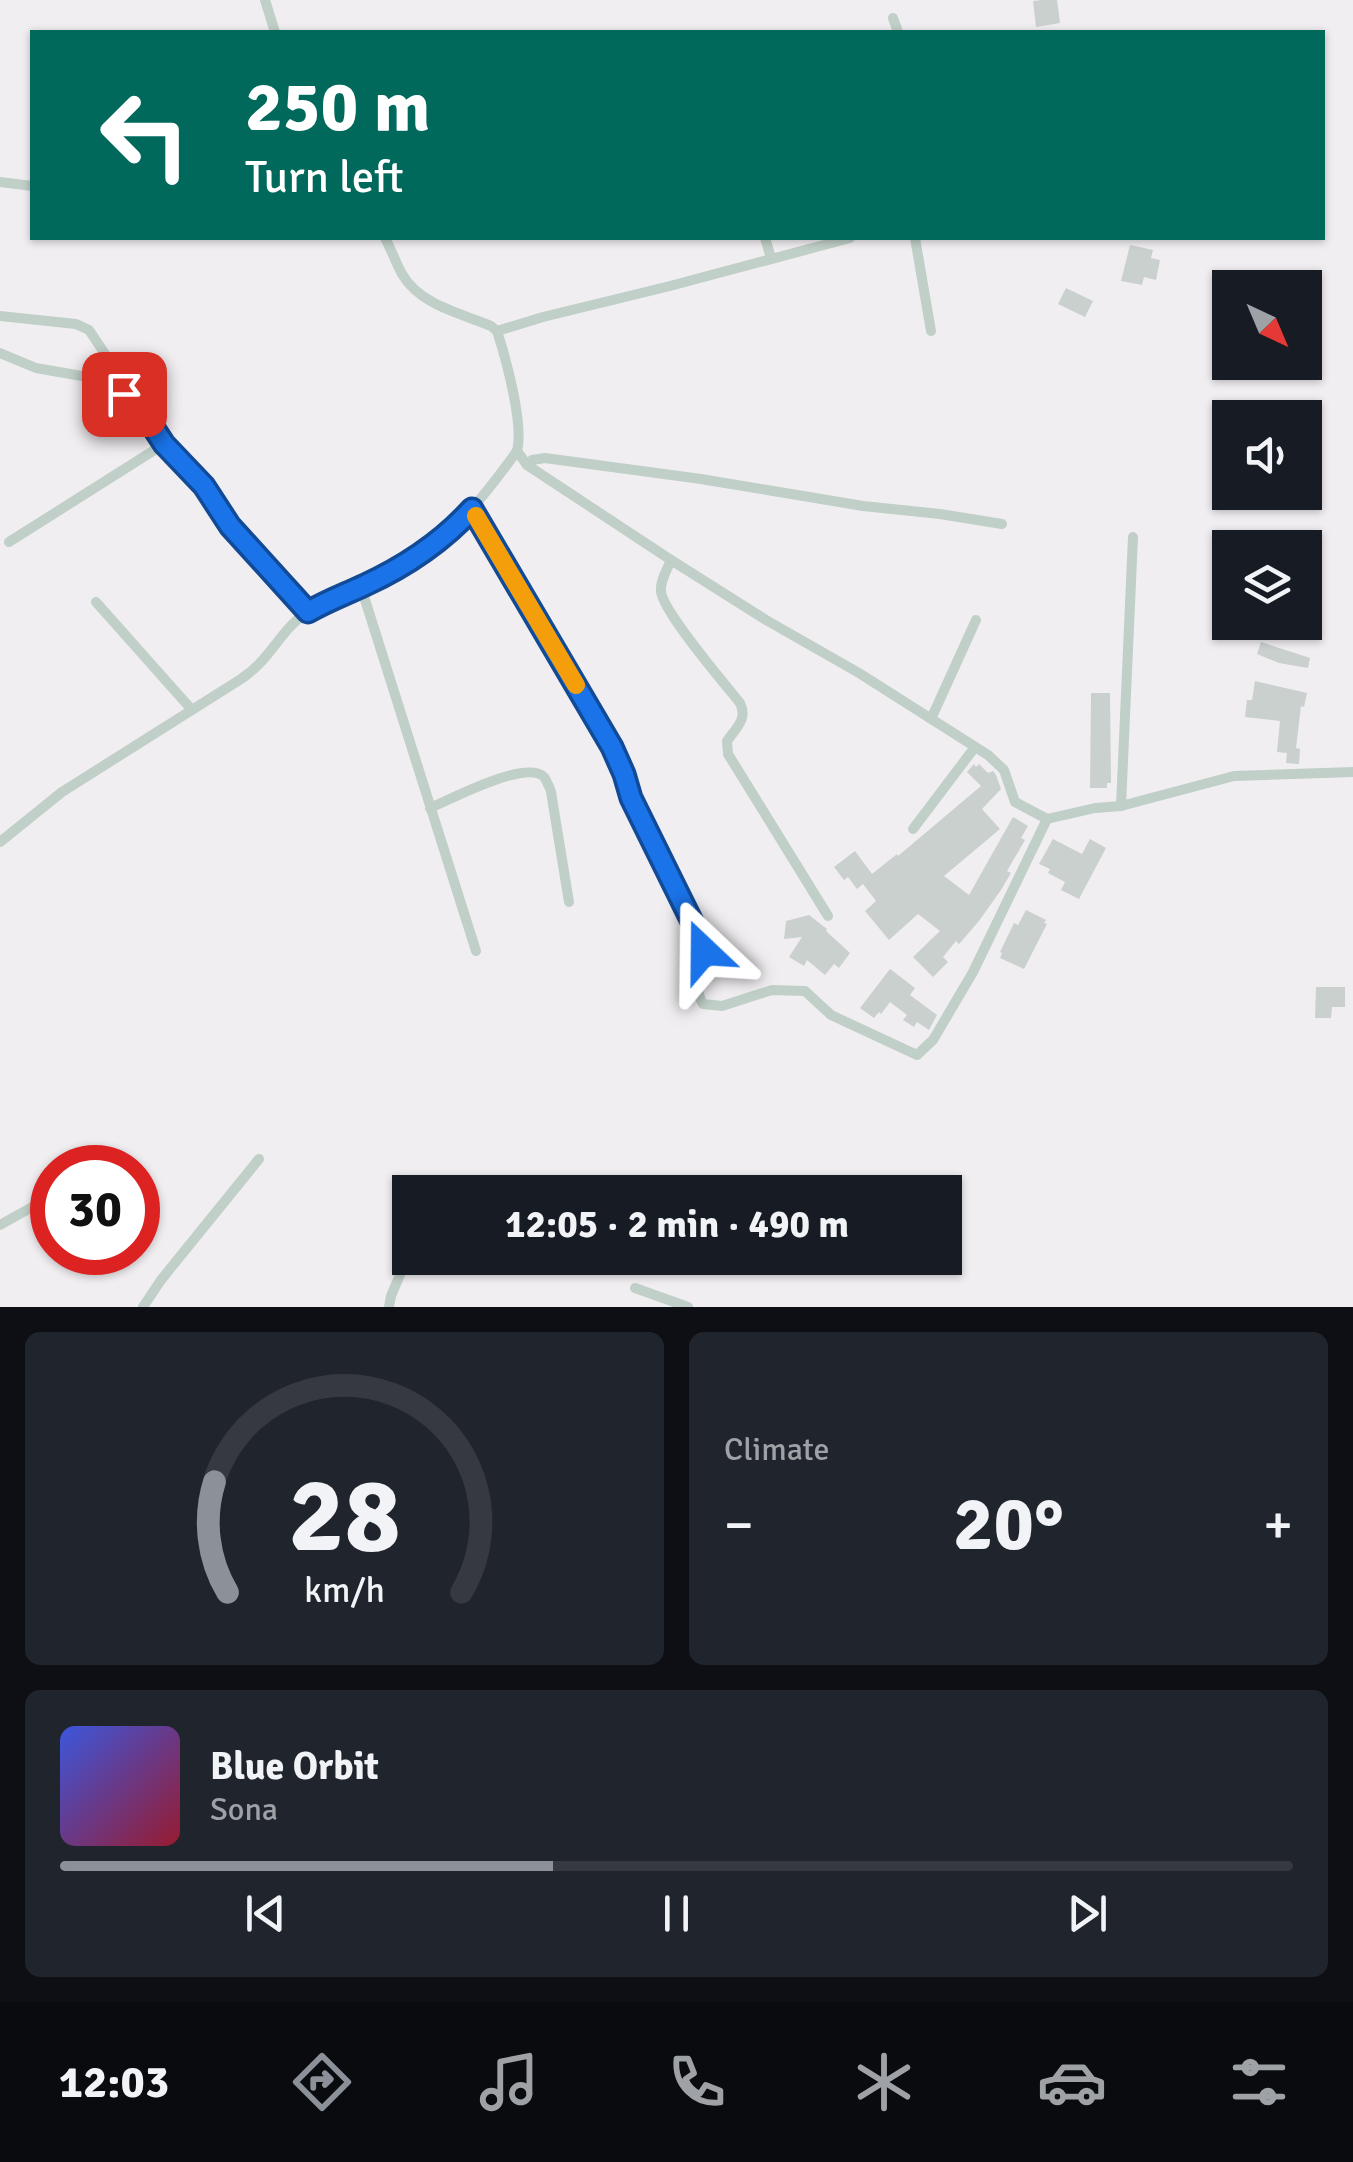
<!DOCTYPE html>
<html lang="en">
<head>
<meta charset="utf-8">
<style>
	body { margin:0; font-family:Signika,sans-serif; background:#20242c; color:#f1f3f6; height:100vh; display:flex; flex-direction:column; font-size:38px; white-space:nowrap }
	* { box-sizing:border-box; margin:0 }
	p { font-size:32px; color:#9ea1a6 }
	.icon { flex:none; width:55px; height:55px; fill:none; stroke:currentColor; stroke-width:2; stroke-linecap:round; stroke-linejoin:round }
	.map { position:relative; height:1307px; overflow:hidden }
	.drawer { display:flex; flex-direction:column; gap:25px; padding:25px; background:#0d0f14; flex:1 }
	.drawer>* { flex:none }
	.top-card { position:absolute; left:30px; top:30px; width:1295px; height:210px; border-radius:0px; box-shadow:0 2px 8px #0004; background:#00695c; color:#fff; overflow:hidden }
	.needle { width:65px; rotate:136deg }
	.tools { position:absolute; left:1212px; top:270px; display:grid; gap:20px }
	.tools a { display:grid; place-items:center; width:110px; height:110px; border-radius:0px; background:#171b24; box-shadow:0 2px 8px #0004; font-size:50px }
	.speed { position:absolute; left:30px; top:1145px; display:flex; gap:20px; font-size:50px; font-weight:700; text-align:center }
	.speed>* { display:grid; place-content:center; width:130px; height:130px; border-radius:50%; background:#171b24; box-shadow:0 2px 8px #0004; line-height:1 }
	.speed .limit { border:15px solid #d22; background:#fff; color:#111 }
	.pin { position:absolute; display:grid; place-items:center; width:85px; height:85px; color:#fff; margin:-42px; border-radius:20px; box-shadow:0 5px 15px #0006 }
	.me { position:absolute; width:110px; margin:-55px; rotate:337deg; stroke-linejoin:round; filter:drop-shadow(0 0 8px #0008) }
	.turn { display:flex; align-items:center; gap:35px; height:210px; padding:0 50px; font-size:45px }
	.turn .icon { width:130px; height:130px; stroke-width:2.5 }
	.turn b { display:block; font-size:70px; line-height:85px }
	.big { font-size:75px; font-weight:700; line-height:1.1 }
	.drawer .tile { flex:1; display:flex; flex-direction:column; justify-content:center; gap:15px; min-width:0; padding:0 35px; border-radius:15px; background:#20242c }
	.drawer .dial { align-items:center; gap:0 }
	.dial svg { height:260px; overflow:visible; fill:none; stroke:#363941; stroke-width:7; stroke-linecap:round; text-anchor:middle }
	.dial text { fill:#f1f3f6; stroke:none }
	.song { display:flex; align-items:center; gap:30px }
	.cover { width:120px; height:120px; border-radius:15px; background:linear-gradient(135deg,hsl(230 70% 55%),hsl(350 70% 35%)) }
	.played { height:10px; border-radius:5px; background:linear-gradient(90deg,#8c9099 40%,#363941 40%) }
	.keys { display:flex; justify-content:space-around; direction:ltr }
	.heat { display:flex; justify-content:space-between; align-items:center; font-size:55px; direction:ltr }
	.drawer .tiles { flex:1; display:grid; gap:25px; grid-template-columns:1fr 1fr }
	.tile:last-child { grid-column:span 2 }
	.trip { position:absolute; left:392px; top:1175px; width:570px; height:100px; border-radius:0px; background:#171b24; box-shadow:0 2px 8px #0004; font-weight:700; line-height:100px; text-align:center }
	.tabs { display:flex; height:160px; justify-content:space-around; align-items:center; background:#090b0e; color:#9ea1a6 }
	.tabs .icon { width:70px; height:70px }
	.tabs .selected { color:#8c9099 }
	.tabs b { font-size:45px; color:#f1f3f6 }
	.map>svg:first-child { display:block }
	.building { fill:#c9d0cd }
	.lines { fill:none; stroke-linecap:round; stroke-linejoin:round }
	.street { stroke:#c0cfc7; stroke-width:10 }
	.route-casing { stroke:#114b97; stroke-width:25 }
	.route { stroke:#1a73e8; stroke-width:18 }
	.slow { stroke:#f59e0b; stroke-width:18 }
</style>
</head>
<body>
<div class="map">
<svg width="1353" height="1307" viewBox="0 0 1353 1307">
	<rect width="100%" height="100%" fill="#f1eef1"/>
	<g class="building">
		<path d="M1042,0h15l3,23 -24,4 -3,-26z"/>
		<path d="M1130,245l23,5 -2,8 9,2 -4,20 -12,-3 -2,8 -21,-4z"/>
		<path d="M1066,288l27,13 -8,16 -27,-13z"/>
		<path d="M1261,642l49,16 -2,10 -29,-5 -22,-9z"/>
		<path d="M1255,681l52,12 -3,14 -3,-1 -5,42 4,1 -1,15 -13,-1 1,-10 -10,-1 3,-31 -35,-4 2,-17h5z"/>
		<path d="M1091,693h19l1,90h-4v5h-17z"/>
		<path d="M974,764l2,3 3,-3 9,9 5,-2 3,4 5,14 -19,20 18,20 -56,47 25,19 44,-78 15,9 -7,12 4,2 -18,31 4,2 -10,17 -22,31 -20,23 -3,-3 -13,16 5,5 -15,15 -20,-20 27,-26 -22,-17 -29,26 -24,-29 11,-10 -13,-17 -6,5 -9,-12 -4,3 -10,-13 21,-16 17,23 25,-20 1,2 83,-70 -14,-14z"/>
		<path d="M1053,839l29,15 8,-15 16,9 -27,51 -18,-9 4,-8 -17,-9 2,-4 -11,-5z"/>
		<path d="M1026,910l20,10 -2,3 3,1 -23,45 -24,-11 2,-5 -2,-1 14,-29 4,2z"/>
		<path d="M809,915l18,14 -1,2 24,22 -11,15 -5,-4 -9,11 -18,-15 -3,6 -15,-9 13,-20 -18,2 2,-18z"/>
		<path d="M890,969l25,19 -5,7 27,20 -8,15 -12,-8 -3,5 -11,-7 4,-5 -17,-13 -9,12 -2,-2 -5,6 -14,-10z"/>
		<path d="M1316,987h29v20h-13l-1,11h-16z"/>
	</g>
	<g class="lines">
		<g class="street">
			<path d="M265,0l10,32"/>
			<path d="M893,18l5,14"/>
			<path d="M0,182l32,4"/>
			<path d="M385,238c6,11 11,25 17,36 18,31 58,39 89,52l6,5c9,28 27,93 20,120l10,14 144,95 95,60 93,53 129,82 16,15 11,32 32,17 48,-11 26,-2 113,-30 119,-4"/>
			<path d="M765,238l6,20"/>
			<path d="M915,238l16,93"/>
			<path d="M0,316l76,8 13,6 46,69"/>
			<path d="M497,331l46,-14 127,-31 180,-48"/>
			<path d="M0,353l36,15 63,11 42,28 23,37 40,42 26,40 79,86"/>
			<path d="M527,465l5,-5 13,-2 156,21 162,27 77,8 62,10"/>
			<path d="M472,509l148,254 11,35 71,145c3,21 -11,42 1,61l19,2 50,-16 33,1 26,24 86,40 16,-15 40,-68 74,-153"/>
			<path d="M9,542l155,-98"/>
			<path d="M671,560c-4,10 -11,21 -10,31 1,20 64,93 79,112 8,16 -4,25 -13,38l1,13 100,162"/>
			<path d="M361,587l115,364"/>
			<path d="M96,602l96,108"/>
			<path d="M931,719l45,-99"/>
			<path d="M1121,806l12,-269"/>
			<path d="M430,808c22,-9 96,-49 114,-31 1,1 7,13 7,15l18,110"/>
			<path d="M913,829l62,-82"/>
			<path d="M0,842l62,-50 179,-113c6,-4 12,-9 18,-15 16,-16 27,-38 47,-51 26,-17 56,-25 83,-40 60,-32 89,-68 128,-122"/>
			<path d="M104,1168l6,-4"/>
			<path d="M0,1225l52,-29"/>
			<path d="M635,1288l53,19"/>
			<path d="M143,1307l18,-27 98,-121"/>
			<path d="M389,1307l2,-11 19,-45"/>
		</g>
	</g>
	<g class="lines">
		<g class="route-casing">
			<path id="route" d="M124,394l16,13 24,37 40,42 26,40 78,86c19,-11 38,-18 57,-27 41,-19 77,-43 107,-76l140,238 12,27 7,24 71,144 2,9"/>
		</g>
		<use href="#route" class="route"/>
		<path class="slow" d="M476,516l100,169"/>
	</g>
</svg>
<div class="tools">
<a><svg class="needle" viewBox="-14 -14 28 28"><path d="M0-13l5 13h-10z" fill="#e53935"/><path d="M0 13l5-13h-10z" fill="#9ea1a6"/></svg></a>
<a><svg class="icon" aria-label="sound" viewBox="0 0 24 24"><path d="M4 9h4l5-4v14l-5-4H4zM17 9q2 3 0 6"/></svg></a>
<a><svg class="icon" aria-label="layers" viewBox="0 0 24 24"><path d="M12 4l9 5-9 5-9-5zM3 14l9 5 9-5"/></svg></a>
</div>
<div class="speed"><div class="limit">30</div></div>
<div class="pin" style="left:124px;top:394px;background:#d93025"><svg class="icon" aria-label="arrive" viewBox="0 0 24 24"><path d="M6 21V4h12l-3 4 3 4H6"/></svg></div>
<svg class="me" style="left:704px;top:951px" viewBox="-20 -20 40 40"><path d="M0-17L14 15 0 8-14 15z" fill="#1a73e8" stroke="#fff" stroke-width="4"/></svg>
<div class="trip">12:05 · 2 min · 490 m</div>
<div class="top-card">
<div class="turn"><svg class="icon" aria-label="left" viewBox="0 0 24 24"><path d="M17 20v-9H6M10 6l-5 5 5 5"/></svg><div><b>250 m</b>Turn left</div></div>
</div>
</div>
<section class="drawer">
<div class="tiles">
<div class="tile dial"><svg viewBox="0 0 100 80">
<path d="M14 69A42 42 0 1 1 86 69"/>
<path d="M14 69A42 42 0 0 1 10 35" stroke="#8c9099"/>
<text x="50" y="56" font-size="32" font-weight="700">28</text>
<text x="50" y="72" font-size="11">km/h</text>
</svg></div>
<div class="tile"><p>Climate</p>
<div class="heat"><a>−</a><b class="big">20°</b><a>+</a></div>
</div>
<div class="tile">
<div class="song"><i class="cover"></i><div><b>Blue Orbit</b><p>Sona</p></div></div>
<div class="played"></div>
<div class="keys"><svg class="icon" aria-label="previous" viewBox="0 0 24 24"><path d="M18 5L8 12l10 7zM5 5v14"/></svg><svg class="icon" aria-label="pause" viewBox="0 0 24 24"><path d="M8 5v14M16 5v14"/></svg><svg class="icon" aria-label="next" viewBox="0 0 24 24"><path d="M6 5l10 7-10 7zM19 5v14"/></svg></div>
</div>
</div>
</section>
<nav class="tabs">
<b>12:03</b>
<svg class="icon selected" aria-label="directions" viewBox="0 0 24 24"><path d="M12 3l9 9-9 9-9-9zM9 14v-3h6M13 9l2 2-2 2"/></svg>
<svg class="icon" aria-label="music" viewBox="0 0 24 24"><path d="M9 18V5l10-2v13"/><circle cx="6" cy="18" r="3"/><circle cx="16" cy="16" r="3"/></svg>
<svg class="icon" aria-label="phone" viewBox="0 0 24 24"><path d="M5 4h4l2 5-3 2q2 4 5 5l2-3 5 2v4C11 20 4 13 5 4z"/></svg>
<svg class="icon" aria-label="climate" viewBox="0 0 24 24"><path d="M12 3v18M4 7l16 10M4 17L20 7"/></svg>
<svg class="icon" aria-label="car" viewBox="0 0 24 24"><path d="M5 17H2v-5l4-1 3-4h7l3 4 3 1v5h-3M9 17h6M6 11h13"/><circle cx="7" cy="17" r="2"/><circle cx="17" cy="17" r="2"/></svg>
<svg class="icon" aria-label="filters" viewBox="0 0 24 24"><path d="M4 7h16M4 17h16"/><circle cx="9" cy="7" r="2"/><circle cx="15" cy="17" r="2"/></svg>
</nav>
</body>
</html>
